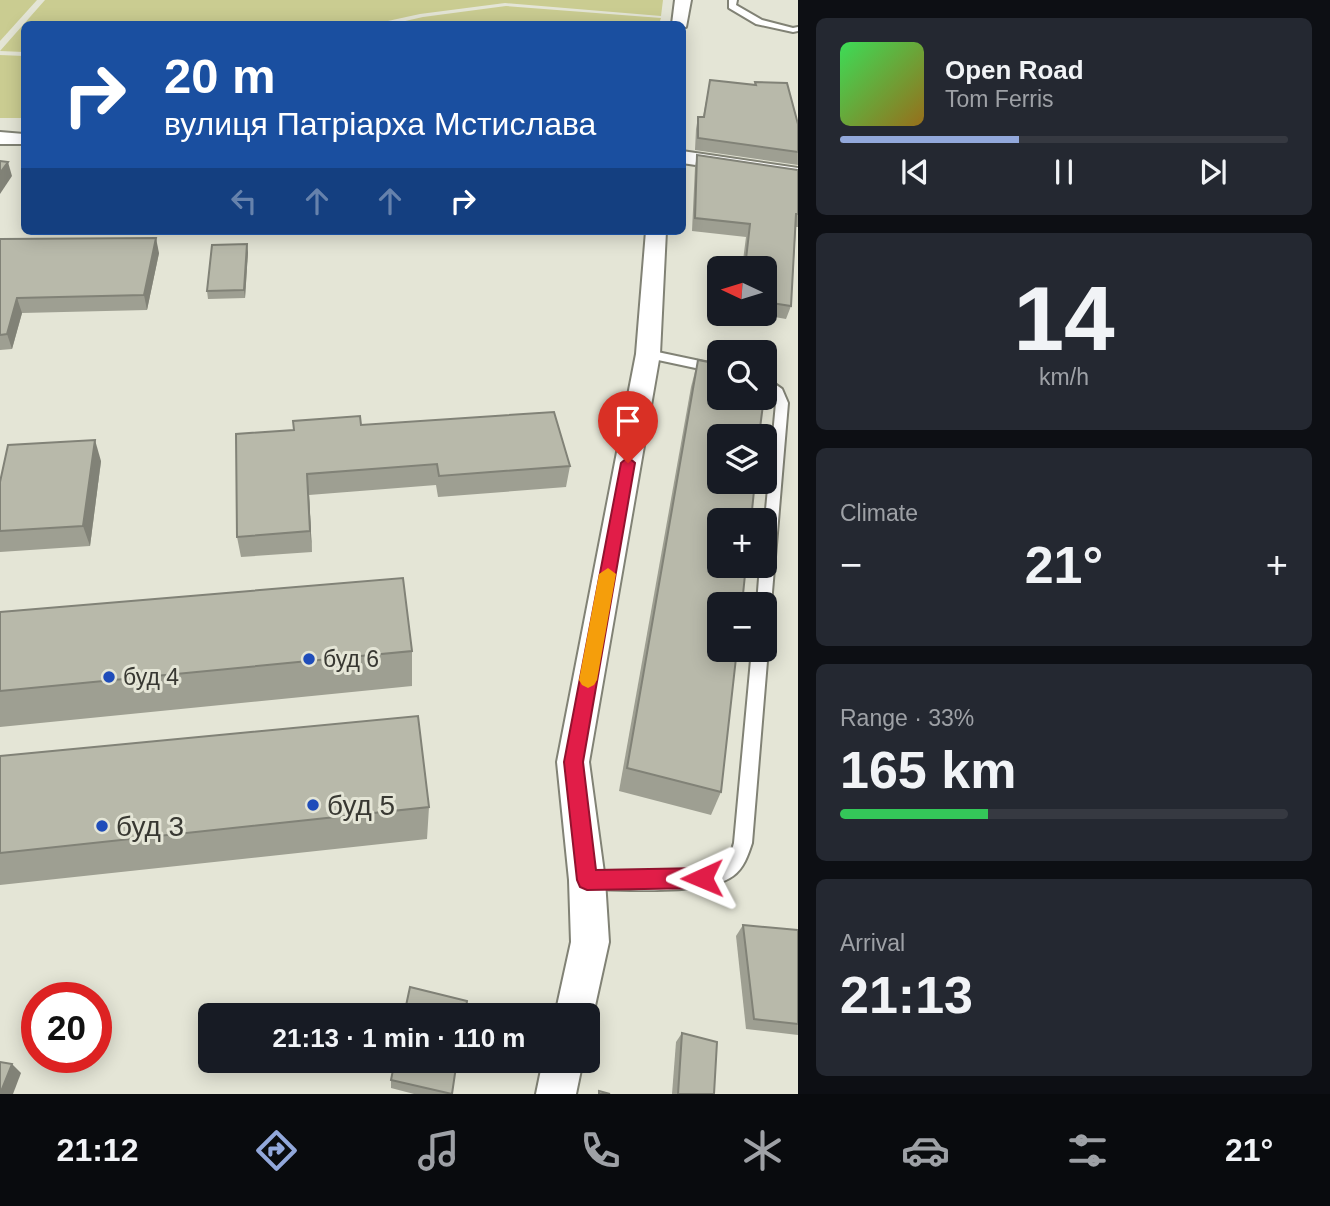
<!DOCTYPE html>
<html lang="en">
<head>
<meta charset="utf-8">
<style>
	body { margin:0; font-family:Helvetica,sans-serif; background:#242831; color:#f1f3f6; height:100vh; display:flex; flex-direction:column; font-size:26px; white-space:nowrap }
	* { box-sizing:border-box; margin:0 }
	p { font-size:23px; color:#9ea1a6 }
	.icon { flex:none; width:38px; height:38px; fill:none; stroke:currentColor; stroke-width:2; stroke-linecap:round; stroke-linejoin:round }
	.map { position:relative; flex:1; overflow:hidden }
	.side { display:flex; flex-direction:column; gap:18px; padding:18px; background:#0d0f14; width:532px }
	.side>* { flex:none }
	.guide { position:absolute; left:21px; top:21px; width:665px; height:214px; border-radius:10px; box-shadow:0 4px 18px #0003; background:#1a4fa0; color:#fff; overflow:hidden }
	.needle { width:46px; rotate:274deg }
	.controls { position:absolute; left:707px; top:256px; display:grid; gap:14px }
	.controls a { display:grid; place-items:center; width:70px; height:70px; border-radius:10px; background:#171b24; box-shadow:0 4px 18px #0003; font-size:35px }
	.speed { position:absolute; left:21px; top:982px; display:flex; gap:14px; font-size:35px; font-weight:700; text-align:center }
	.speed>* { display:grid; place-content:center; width:91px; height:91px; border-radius:50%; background:#171b24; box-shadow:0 4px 18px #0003; line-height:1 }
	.speed .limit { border:10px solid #d22; background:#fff; color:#111 }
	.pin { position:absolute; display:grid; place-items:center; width:60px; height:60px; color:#fff; margin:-72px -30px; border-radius:50% 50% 50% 0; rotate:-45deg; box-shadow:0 0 7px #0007 }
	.pin .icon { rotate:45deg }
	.me { position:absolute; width:77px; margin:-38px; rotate:269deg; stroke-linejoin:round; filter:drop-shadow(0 0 5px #0008) }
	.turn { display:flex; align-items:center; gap:24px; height:147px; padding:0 28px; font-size:32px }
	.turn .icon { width:91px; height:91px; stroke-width:2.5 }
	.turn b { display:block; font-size:49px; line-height:60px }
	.lanes { display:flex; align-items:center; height:66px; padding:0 28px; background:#0003; justify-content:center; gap:35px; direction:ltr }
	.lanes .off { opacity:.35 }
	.big { font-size:52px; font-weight:800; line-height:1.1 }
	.side .tile { flex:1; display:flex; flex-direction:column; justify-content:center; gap:10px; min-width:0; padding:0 24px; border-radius:10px; background:#242831 }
	.side .dial { align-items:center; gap:0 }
	.dial b { font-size:91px; line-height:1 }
	.song { display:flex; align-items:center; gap:21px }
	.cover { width:84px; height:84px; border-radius:10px; background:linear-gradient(135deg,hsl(130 70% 55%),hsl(40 70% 35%)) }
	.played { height:7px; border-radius:4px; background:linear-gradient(90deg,#92a8db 40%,#363941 40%) }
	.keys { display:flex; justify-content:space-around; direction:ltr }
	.heat { display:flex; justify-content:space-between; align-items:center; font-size:38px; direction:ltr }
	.charge { height:10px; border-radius:5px; background:linear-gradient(90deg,#34c759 33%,#363941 0) }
	.trip { position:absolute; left:198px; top:1003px; width:402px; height:70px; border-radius:10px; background:#171b24; box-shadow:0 4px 18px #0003; font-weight:800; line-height:70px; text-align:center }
	.tab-bar { display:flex; height:112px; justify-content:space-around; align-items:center; background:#090b0e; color:#9ea1a6 }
	.tab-bar .icon { width:49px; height:49px }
	.tab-bar .on { color:#92a8db }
	.tab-bar b { font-size:32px; color:#f1f3f6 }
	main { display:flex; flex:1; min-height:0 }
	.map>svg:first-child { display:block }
	.green { fill:#cacc91 }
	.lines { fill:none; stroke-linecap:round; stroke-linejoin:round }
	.service-casing { stroke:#818275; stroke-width:4 }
	.minor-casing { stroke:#818275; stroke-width:4 }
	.service { fill:#fff; fill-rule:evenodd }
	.minor { fill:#fff; fill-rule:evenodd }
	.wall { fill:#9e9f92 }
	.shaded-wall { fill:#818277 }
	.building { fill:#b8b9aa; stroke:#818277; stroke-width:2 }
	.route { fill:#e11d48; stroke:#92132f; stroke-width:2 }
	.slow { fill:#f59e0b }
	.poi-dot { fill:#1f4dba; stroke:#e4e5d6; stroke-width:2.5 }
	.labels { text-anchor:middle; stroke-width:6; stroke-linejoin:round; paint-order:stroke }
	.poi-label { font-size:23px; fill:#383832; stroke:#e4e5d6; text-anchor:start }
	.near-poi-label { font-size:28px; fill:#383832; stroke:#e4e5d6; text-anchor:start }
</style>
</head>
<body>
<main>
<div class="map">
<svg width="798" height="1094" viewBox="0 0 798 1094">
	<rect width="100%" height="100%" fill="#e4e5d6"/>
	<g class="green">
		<path d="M0,0h37l-37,41z"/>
		<path d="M45,0h618l-2,16 -156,-13 -85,11 -46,10h-350v28l-24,-1z"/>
		<path d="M506,6l155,12 -2,6h-267l31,-7z"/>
		<path d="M0,55l24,1v62h-24z"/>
	</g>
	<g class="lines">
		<g class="service-casing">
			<g id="service">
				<path d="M729,0h8l-1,5 26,15 31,8 5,-1v4l-5,1 -37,-8 -27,-16z"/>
				<path d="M648,350l71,15v8l-75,-16 -2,-3z"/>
				<path d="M765,377l17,12 6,14 -17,201 -6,6v-6h-8l3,-39h5v-45l11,-117 -3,-9 -8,-7z"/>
				<path d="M765,645l3,4 -16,194c-4,12 -8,25 -19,33 -27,20 -111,13 -146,13l-6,-3 -3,-6 3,-6 6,-3c28,1 110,6 132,-6 8,-5 13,-13 15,-22l18,-194h13z"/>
			</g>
		</g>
		<g class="minor-casing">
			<g id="minor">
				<path d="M675,0h16l-5,27 -14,-3z"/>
				<path d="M0,132l24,2v10h-24z"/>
				<path d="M682,151l116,17v12l-116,-17z"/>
				<path d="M646,231h20l-6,123 -71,408 16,118 4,62 -16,73 -5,13v-13h-33l16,-73 -2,-62 -12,-118 79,-408z"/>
				<path d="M543,1060h40l-7,34h-40z"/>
			</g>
		</g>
		<use href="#service" class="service"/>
		<use href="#minor" class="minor"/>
	</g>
	<g class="wall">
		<path d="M710,80l44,5 1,-3 43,42v41l-103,-15 1,-21 2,-12h5z"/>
		<path d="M697,155l101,15v57h-2l-5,79 -5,13 -33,-6h12v-45h-23l4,-31 -54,-6 3,-64z"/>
		<path d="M0,239l159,14 -12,57 -125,3 -10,36 -12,1z"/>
		<path d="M248,252l-3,46 -37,1 -1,-8z"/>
		<path d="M698,360l23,432 -10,23 -92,-24 72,-404z"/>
		<path d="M361,425l209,41 -4,21 -128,10 -2,-12 -127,10 3,57 -71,5 -4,-20z"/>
		<path d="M101,461l-11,85 -90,6v-70z"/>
		<path d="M0,612l412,39v35l-412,41z"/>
		<path d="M0,756l429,51 -2,32 -427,46z"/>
		<path d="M743,925l55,5v105l-52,-6 -10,-93z"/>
		<path d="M682,1033l32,61h-42l4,-52z"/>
		<path d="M391,1080l61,14h-38l-23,-6z"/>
	</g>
	<g class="shaded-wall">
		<path d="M8,162l4,14 -12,18v-21z"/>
		<path d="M156,238l3,15 -12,57 -3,-15z"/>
		<path d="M247,244l1,8 -3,46 -1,-8z"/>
		<path d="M17,298l5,15 -10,36 -5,-15z"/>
		<path d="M95,440l6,21 -11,85 -7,-20z"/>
		<path d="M307,474l2,21 3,57 -2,-21z"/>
		<path d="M12,1064l9,9 -8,21h-13z"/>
	</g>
	<g class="building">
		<path d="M710,80l46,5 -1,-3 32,1 11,41v28l-100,-14v-21h6z"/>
		<path d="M697,155l101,15v44h-2l-5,92 -26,-4v-34h-20l5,-44 -55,-6z"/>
		<path d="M0,161l8,1 -8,11z"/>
		<path d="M156,238l-12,57 -127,3 -10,36 -7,1v-96z"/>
		<path d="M247,244l-3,46 -37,1 5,-46z"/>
		<path d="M698,360l21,4v33h45l-5,39h-40v45h36l-4,39h-32v45h27l-4,39h-23v45h18l-16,143 -94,-24z"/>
		<path d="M554,412l16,54 -131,10 -2,-12 -130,10 3,57 -73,6 -1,-103 58,-4 -1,-9 67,-5 1,9z"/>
		<path d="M95,440l-12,86 -83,5v-49l8,-37z"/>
		<path d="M403,578l9,73 -412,40v-79z"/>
		<path d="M418,716l11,91 -429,46v-97z"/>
		<path d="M743,925l55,5v94l-44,-5z"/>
		<path d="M410,987l57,14 -2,14h-61z"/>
		<path d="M682,1033l35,9 -3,52h-36z"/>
		<path d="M395,1060h62l-5,34 -61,-14z"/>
		<path d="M0,1062l12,2 -12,30z"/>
		<path d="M599,1091l11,3h-11z"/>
	</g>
	<path class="route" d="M628,457l7,6 -52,299 13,108 106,-2 7,3 3,7 -3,7 -7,3 -115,2 -7,-3 -3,-7 -13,-118 57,-299z"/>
	<path class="slow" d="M608,568l8,6 -19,106 -3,5 -6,3 -6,-3 -3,-5 20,-106z"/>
	<g class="poi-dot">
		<circle cx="309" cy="659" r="7"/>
		<circle cx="109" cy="677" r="7"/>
		<circle cx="313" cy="805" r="7"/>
		<circle cx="102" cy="826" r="7"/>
	</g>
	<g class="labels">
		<g class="poi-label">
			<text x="323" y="667">буд 6</text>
			<text x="123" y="685">буд 4</text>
		</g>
		<g class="near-poi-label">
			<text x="327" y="815">буд 5</text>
			<text x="116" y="836">буд 3</text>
		</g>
	</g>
</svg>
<div class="controls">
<a><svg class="needle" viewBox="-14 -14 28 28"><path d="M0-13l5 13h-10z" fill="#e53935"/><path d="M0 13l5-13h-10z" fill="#9ea1a6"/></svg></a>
<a><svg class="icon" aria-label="search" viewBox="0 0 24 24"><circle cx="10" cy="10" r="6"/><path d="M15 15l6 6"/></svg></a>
<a><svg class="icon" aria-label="layers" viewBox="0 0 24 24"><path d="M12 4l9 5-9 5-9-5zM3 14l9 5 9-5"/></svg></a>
<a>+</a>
<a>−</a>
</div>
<div class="speed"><div class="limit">20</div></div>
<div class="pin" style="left:628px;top:463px;background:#d93025"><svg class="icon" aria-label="arrive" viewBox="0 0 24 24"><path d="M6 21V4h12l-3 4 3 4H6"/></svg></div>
<svg class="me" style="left:702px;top:878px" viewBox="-20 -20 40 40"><path d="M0-17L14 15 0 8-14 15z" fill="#e11d48" stroke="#fff" stroke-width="4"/></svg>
<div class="trip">21:13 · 1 min · 110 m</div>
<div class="guide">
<div class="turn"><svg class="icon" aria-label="right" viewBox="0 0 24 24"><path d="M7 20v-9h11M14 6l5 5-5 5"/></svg><div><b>20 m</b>вулиця Патріарха Мстислава</div></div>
<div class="lanes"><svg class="icon off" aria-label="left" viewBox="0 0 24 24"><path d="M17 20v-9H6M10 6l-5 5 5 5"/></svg><svg class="icon off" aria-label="ahead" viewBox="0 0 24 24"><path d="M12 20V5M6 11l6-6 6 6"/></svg><svg class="icon off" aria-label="ahead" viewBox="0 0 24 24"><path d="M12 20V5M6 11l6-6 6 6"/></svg><svg class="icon" aria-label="right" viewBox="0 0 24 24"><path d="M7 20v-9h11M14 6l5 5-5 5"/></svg></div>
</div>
</div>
<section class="side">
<div class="tile">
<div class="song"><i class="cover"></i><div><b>Open Road</b><p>Tom Ferris</p></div></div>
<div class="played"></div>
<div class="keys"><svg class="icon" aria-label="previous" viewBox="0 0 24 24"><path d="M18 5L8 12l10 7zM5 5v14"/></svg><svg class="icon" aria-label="pause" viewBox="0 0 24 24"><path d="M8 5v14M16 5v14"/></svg><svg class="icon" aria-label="next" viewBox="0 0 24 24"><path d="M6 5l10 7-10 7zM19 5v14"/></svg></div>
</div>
<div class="tile dial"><b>14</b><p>km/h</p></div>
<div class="tile"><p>Climate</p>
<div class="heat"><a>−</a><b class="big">21°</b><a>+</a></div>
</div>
<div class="tile"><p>Range · 33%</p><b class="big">165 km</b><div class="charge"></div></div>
<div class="tile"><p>Arrival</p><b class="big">21:13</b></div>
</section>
</main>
<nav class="tab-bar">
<b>21:12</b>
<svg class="icon on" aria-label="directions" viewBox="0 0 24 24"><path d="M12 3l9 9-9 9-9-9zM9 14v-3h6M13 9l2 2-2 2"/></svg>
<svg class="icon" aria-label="music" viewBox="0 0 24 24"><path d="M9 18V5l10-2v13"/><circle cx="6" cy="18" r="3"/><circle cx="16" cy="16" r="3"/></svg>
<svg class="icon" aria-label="phone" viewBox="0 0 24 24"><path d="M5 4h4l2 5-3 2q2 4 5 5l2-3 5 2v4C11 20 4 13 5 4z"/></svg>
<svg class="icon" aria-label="climate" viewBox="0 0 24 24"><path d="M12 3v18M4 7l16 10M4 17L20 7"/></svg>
<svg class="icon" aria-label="car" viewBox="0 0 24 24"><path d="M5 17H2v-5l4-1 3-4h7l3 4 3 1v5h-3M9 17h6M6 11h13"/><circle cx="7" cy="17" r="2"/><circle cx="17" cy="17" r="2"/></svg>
<svg class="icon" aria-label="filters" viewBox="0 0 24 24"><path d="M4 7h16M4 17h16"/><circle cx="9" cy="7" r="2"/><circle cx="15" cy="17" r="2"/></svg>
<b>21°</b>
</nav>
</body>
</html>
